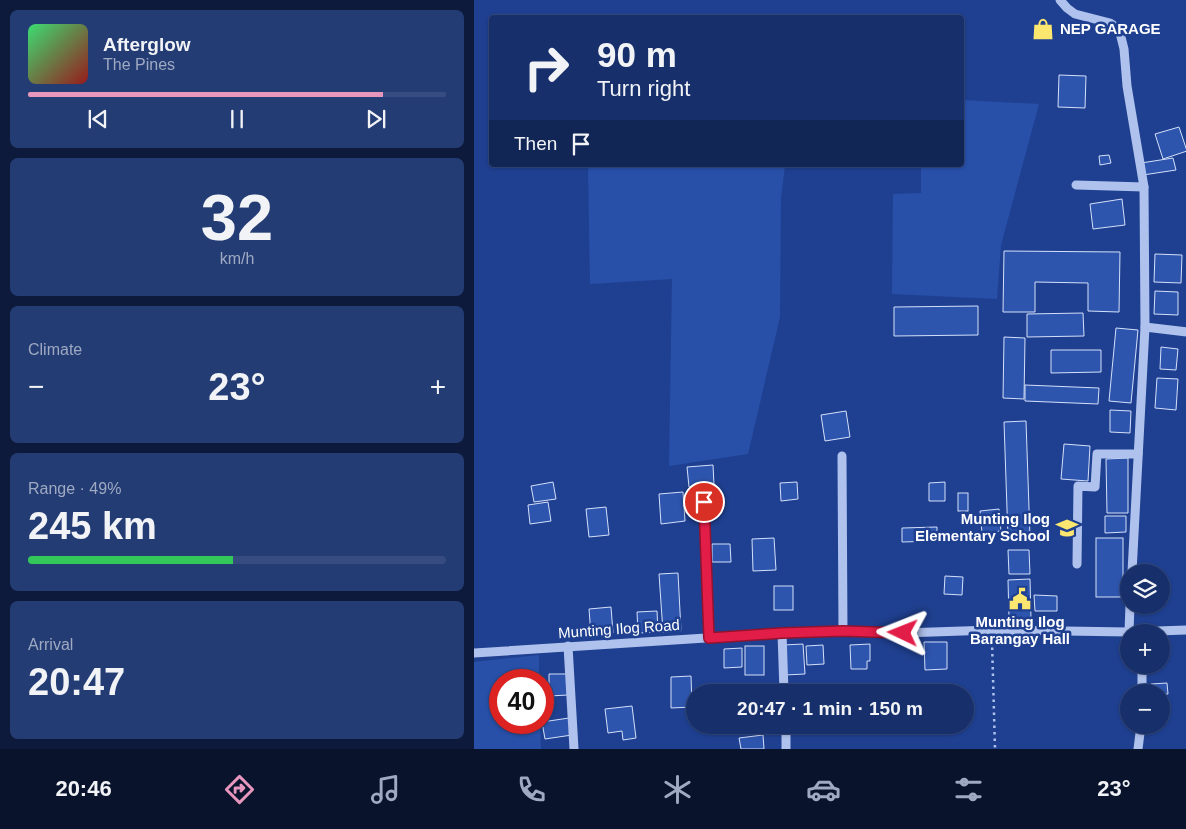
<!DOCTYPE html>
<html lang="en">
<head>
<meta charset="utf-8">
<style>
	body { margin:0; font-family:Helvetica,sans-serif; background:#243c74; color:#f1f3f6; height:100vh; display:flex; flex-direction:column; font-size:19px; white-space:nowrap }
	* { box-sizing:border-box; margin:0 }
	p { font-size:16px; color:#9ea9c2 }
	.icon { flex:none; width:28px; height:28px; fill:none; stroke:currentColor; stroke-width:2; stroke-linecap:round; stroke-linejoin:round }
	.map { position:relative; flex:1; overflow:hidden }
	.details { display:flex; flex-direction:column; gap:10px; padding:10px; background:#0d1a3b; width:474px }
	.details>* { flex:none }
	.guide { position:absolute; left:15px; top:15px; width:475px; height:152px; border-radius:5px; box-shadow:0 1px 4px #0004,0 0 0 1px #364b7f; background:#17306c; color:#f1f3f6; overflow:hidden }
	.controls { position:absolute; left:646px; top:564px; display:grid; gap:10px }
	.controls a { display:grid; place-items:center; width:50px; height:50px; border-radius:50%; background:#17306c; box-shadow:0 1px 4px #0004,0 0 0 1px #364b7f; font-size:25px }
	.speed { position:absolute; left:15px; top:669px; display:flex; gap:10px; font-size:25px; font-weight:700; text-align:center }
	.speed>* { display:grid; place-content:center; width:65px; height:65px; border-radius:50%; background:#17306c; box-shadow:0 1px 4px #0004,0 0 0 1px #364b7f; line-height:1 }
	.speed .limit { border:8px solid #d22; background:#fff; color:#111 }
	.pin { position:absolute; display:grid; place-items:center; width:42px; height:42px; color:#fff; margin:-21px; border:2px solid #fff; border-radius:50%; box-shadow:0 1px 5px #0007 }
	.me { position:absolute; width:55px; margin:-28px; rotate:272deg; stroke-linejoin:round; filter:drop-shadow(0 0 4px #0008) }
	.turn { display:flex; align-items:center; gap:18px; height:105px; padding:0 25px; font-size:22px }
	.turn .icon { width:65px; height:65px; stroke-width:2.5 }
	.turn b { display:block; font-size:35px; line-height:42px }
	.then { display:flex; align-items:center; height:48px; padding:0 25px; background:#0003; gap:10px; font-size:19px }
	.big { font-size:38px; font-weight:800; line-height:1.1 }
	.details .widget { flex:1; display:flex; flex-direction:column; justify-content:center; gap:8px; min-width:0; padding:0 18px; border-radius:8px; background:#243c74 }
	.details .dial { align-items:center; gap:0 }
	.dial b { font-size:65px; line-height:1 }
	.song { display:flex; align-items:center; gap:15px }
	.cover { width:60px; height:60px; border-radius:8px; background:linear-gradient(135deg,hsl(140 70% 55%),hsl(0 70% 35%)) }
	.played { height:5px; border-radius:2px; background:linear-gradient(90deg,#e797bd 85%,#364b7f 85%) }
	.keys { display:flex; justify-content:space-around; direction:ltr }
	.heat { display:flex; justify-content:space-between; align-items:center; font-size:28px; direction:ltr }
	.charge { height:8px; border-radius:4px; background:linear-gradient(90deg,#34c759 49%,#364b7f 0) }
	.trip { position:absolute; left:212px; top:684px; width:288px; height:50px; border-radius:25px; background:#17306c; box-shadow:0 1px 4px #0004,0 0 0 1px #364b7f; font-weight:800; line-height:50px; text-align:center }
	.tab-bar { display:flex; height:80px; justify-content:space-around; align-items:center; background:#09132b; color:#9ea9c2 }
	.tab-bar .icon { width:35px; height:35px }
	.tab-bar .on { color:#e797bd }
	.tab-bar b { font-size:22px; color:#f1f3f6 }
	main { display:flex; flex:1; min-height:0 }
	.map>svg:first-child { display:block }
	.green { fill:#2850a9 }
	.building { fill:#2e55ae; stroke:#d4e0fa }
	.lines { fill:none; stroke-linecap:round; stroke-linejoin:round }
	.path { stroke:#afc2ed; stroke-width:2.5; stroke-dasharray:2.5 4; stroke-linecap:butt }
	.minor { stroke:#afc2ed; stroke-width:9 }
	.route-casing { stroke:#92132f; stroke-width:12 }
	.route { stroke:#e11d48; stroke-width:9 }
	.labels { text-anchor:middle; stroke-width:5; stroke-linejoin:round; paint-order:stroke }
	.poi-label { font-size:15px; font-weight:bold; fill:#fff; stroke:#1f4090; text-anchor:start }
	.street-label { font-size:15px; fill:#fff; stroke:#1f4090 }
</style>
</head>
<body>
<main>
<section class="details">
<div class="widget">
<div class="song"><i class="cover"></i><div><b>Afterglow</b><p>The Pines</p></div></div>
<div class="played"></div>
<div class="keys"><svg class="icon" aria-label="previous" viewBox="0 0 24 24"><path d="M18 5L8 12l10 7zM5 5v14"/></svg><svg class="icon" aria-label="pause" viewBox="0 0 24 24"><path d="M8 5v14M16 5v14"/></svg><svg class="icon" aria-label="next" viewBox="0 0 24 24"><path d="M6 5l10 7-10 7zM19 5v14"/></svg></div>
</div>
<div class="widget dial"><b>32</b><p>km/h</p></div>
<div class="widget"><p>Climate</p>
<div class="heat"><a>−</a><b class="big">23°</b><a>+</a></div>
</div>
<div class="widget"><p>Range · 49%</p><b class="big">245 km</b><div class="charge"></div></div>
<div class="widget"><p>Arrival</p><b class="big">20:47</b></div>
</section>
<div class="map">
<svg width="713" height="749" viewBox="0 0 713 749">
	<rect width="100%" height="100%" fill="#1f4090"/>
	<g class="green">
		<path d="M488,100l77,4 -38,141 -4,54 -105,-5 1,-100 28,-1v-28h41z"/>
		<path d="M114,165h197l-4,33 -1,119 -32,137 -79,12 3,-187 -82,5z"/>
		<path d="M65,655v25h-39v42l40,1 1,26h-67v-87z"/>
	</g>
	<g class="building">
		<path d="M585,75l27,1 -1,32 -27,-1z"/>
		<path d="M705,127l8,24 -24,8 -8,-25z"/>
		<path d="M635,155l2,8 -11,2 -1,-9z"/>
		<path d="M699,158l3,12 -33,5 -2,-12z"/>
		<path d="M648,199l3,26 -32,4 -3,-25z"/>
		<path d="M530,251l116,1 -1,60 -31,-1v-28l-53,-1v30h-32z"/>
		<path d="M681,254l27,1 -1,28 -27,-1z"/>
		<path d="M681,291l23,1v23l-24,-1z"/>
		<path d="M504,306v29l-84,1v-29z"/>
		<path d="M609,313l1,23 -57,1v-23z"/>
		<path d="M642,328l22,2 -7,73 -22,-2z"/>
		<path d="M530,337l21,1 -1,61 -21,-1z"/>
		<path d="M687,347l17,2 -2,21 -16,-1z"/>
		<path d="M577,350h50v22l-50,1z"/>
		<path d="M683,378l21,1 -2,31 -21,-2z"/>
		<path d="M551,385l74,3 -1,16 -73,-3z"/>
		<path d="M636,410l21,1 -1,22 -20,-1z"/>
		<path d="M372,411l4,26 -25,4 -4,-26z"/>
		<path d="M552,421l4,116 -22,1 -4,-116z"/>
		<path d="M590,444l26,2 -2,35 -27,-2z"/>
		<path d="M654,458v55h-21l-1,-54z"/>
		<path d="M239,465l1,20 -25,2 -2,-20z"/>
		<path d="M79,482l3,17 -22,3 -3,-16z"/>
		<path d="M323,482l1,17 -17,2 -1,-18z"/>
		<path d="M471,482v19h-16v-18z"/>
		<path d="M209,492l2,29 -24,3 -2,-30z"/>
		<rect x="484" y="493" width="10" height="18"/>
		<path d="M74,502l3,19 -21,3 -2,-19z"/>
		<path d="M132,507l3,28 -20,2 -3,-28z"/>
		<path d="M525,509l2,22 -19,2 -2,-22z"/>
		<path d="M631,516h21v16l-21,1z"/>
		<path d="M463,527v14l-35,1v-14z"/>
		<path d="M300,538l2,32 -23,1 -1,-32z"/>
		<rect x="622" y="538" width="27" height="59"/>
		<path d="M238,544h18l1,18h-19z"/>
		<path d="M534,550h21l1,24h-21z"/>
		<path d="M204,573l3,58 -18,1 -4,-58z"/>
		<path d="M471,576l18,1 -1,18 -18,-1z"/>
		<path d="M556,579l1,40h-22l-1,-39z"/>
		<rect x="300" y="586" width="19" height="24"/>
		<path d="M560,595l23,1v15h-22z"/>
		<path d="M137,607l2,26 -22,2 -2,-26z"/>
		<path d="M183,611l1,21 -20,1 -1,-21z"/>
		<path d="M450,642h23v27l-22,1z"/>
		<path d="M329,644l2,30 -20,1 -2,-30z"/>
		<path d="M396,644v17h-3v8h-16l-1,-24z"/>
		<path d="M349,645l1,19 -17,1 -1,-19z"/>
		<rect x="271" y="646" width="19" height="29"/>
		<path d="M268,648v19l-18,1v-19z"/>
		<path d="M75,674h18l1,21 -19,1z"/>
		<path d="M217,676l1,31 -21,1v-31z"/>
		<path d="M693,683l1,11h-6v-2h-11v-8z"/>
		<path d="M158,706l4,32 -13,2 -1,-9 -14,2 -3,-24z"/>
		<path d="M95,718l3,17 -27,4 -3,-17z"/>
		<path d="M289,735l1,14h-23l-2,-11z"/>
	</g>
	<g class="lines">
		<path class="path" d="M518,641l3,108"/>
		<g class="minor">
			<path d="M586,0l7,8 8,6 35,9 9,6 5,20 3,37 17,101 1,140 -13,245"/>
			<path d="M602,185l68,2"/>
			<path d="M671,327l42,5"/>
			<path d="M368,456l1,175"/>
			<path d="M230,501l5,137"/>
			<path d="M603,564l1,-78 17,1 2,-33h41"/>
			<path d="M655,632l1,-27"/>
			<path d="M308,633l2,59"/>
			<path d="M94,646l6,103"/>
			<path d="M0,653l308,-20 61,-2 60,2 89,-3 137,2 58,-2"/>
			<path d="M668,692v-27"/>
			<path d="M312,725v24"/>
			<path d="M664,749l3,-24"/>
		</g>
	</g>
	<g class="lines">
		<g class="route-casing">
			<path id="route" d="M230,502l5,136 73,-5 61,-2 60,2"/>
		</g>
		<use href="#route" class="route"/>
	</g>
	<defs>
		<g id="shop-bare" transform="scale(1.725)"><path d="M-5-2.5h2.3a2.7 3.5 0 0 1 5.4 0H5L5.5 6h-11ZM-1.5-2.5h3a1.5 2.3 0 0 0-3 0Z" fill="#fbe76f" stroke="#1f4090" stroke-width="2.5" paint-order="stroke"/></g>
		<g id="school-bare" transform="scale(1.725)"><path d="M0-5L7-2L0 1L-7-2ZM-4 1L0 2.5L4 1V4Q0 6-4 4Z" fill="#fbe76f" stroke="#1f4090" stroke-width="2.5" paint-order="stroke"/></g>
		<g id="civic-bare" transform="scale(1.725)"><path d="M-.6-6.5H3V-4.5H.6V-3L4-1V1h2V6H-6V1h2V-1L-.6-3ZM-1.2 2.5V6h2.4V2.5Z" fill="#fbe76f" stroke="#1f4090" stroke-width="2.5" paint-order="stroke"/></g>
	</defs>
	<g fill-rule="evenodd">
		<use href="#shop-bare" x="569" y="29"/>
		<use href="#school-bare" x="593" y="528"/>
		<use href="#civic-bare" x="546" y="599"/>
	</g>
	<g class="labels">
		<g class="poi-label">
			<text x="586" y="34">NEP GARAGE</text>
			<text x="576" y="524" text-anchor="end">Munting Ilog<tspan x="576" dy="17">Elementary School</tspan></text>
			<text x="546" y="627" text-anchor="middle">Munting Ilog<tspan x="546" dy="17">Barangay Hall</tspan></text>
		</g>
		<g class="street-label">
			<text transform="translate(145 629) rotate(-4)" y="5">Munting Ilog Road</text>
		</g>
	</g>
</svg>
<div class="controls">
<a><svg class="icon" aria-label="layers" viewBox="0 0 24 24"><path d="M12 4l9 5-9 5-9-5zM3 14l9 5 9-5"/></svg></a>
<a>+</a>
<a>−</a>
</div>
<div class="speed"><div class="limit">40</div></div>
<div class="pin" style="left:230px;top:502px;background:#d93025"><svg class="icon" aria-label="arrive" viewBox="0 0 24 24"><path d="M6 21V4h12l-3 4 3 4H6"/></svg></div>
<svg class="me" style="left:429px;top:633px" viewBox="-20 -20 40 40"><path d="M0-17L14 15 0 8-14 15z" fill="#e11d48" stroke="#fff" stroke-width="4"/></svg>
<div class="trip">20:47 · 1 min · 150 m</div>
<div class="guide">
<div class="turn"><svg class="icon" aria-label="right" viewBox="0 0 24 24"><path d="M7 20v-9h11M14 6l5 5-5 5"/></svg><div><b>90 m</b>Turn right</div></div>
<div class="then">Then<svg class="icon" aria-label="arrive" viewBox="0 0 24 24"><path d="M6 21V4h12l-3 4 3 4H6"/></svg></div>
</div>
</div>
</main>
<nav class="tab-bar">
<b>20:46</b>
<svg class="icon on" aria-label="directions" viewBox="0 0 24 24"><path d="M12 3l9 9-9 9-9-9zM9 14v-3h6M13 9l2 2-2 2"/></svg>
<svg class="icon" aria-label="music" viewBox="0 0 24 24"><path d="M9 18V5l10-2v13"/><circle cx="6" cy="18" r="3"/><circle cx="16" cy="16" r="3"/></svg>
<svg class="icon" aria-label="phone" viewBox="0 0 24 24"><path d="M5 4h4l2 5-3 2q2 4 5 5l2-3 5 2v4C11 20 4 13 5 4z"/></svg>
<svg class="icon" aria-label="climate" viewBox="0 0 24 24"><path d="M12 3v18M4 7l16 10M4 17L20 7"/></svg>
<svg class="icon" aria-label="car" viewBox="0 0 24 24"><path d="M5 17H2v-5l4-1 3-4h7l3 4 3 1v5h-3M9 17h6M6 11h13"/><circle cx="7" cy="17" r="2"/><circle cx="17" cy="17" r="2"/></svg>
<svg class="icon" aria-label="filters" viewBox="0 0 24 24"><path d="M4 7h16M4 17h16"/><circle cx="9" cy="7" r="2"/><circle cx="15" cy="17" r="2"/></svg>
<b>23°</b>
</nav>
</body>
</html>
